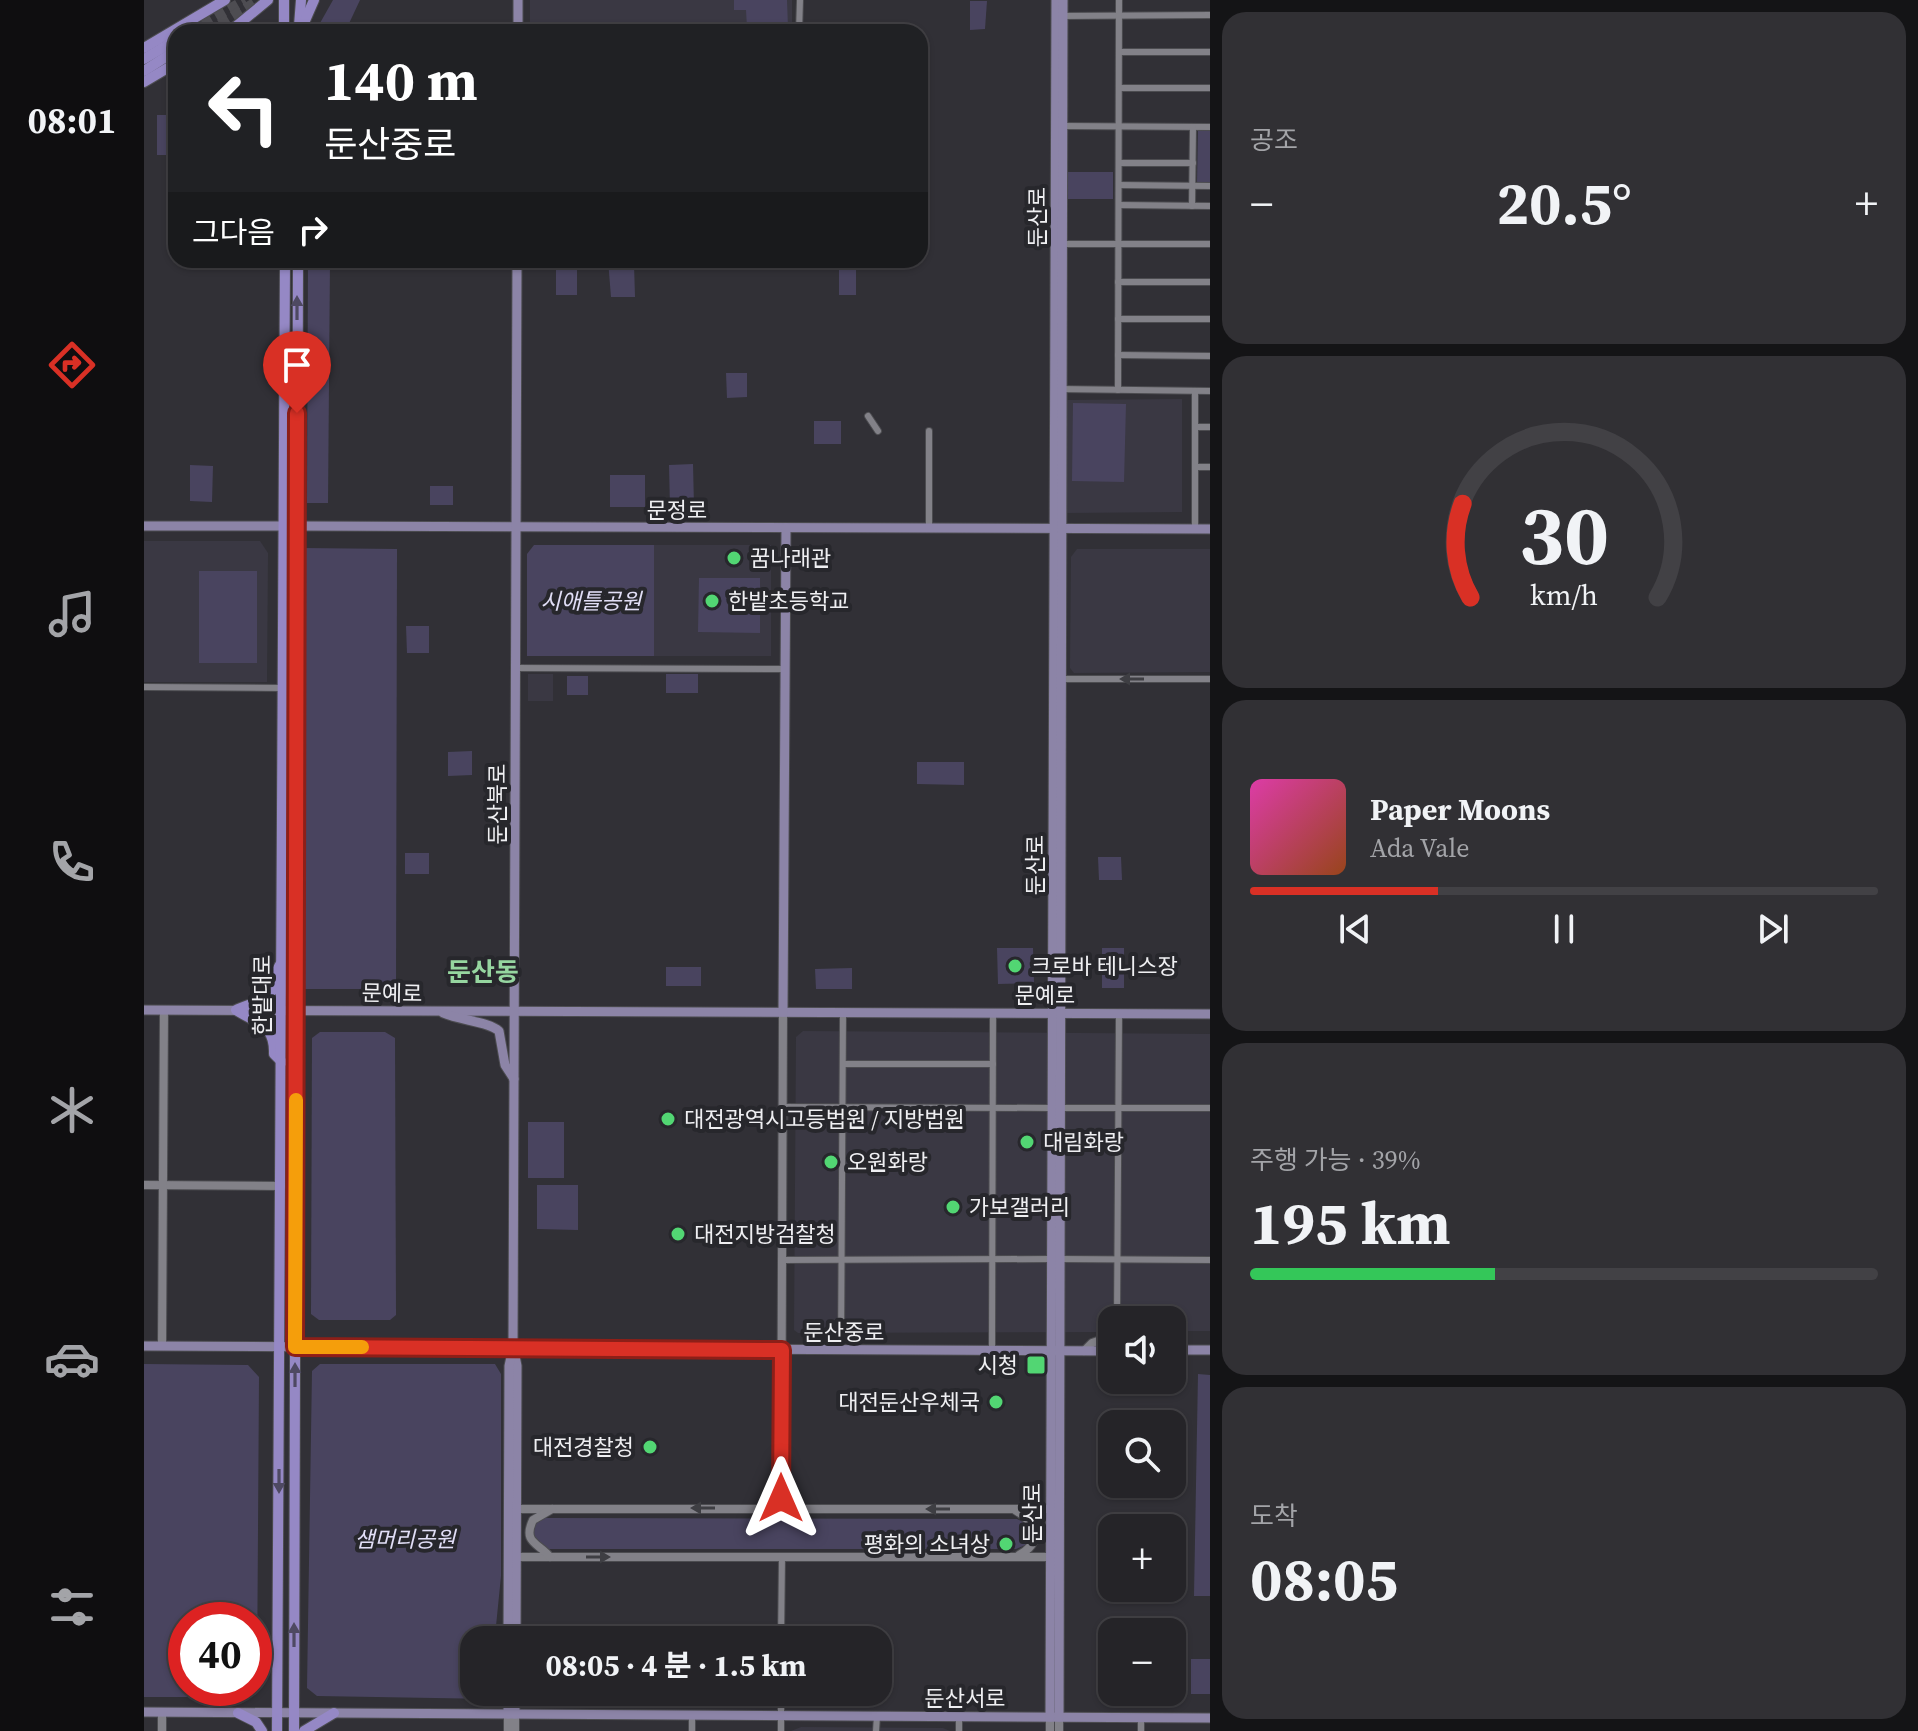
<!DOCTYPE html>
<html lang="ko">
<head>
<meta charset="utf-8">
<style>
	body { margin:0; font-family:"Source Serif 4","Noto Sans KR",serif; background:#313034; color:#f1f3f6; height:100vh; display:flex; flex-direction:column; font-size:30px; white-space:nowrap }
	* { box-sizing:border-box; margin:0 }
	p { font-size:26px; color:#a3a4a8 }
	.icon { flex:none; width:44px; height:44px; fill:none; stroke:currentColor; stroke-width:2; stroke-linecap:round; stroke-linejoin:round }
	.map { position:relative; flex:1; overflow:hidden }
	.side { display:flex; flex-direction:column; gap:12px; padding:12px; background:#141416; width:708px }
	.side>* { flex:none }
	.hud { position:absolute; left:24px; top:24px; width:760px; height:244px; border-radius:24px; box-shadow:0 2px 6px #0004,0 0 0 2px #424145; background:#202124; color:#fff; overflow:hidden }
	.tools { position:absolute; left:954px; top:1306px; display:grid; gap:16px }
	.tools a { display:grid; place-items:center; width:88px; height:88px; border-radius:16px; background:#252428; box-shadow:0 2px 6px #0004,0 0 0 2px #424145; font-size:40px }
	.speed { position:absolute; left:24px; top:1602px; display:flex; gap:16px; font-size:40px; font-weight:700; text-align:center }
	.speed>* { display:grid; place-content:center; width:104px; height:104px; border-radius:50%; background:#252428; box-shadow:0 2px 6px #0004,0 0 0 2px #424145; line-height:1 }
	.speed .limit { border:12px solid #d22; background:#fff; color:#111 }
	.pin { position:absolute; display:grid; place-items:center; width:68px; height:68px; color:#fff; margin:-82px -34px; border-radius:50% 50% 50% 0; rotate:-45deg; box-shadow:0 0 8px #0007 }
	.pin .icon { rotate:45deg }
	.me { position:absolute; width:88px; margin:-44px; rotate:0deg; stroke-linejoin:round; filter:drop-shadow(0 0 6px #0008) }
	.turn { display:flex; align-items:center; gap:28px; height:168px; padding:0 24px; font-size:36px }
	.turn .icon { width:104px; height:104px; stroke-width:2.5 }
	.turn b { display:block; font-size:56px; line-height:68px }
	.then { display:flex; align-items:center; height:76px; padding:0 24px; background:#0003; gap:16px; font-size:30px }
	.big { font-size:60px; font-weight:700; line-height:1.1 }
	.side .card { flex:1; display:flex; flex-direction:column; justify-content:center; gap:12px; min-width:0; padding:0 28px; border-radius:24px; background:#313034 }
	.side .dial { align-items:center; gap:0 }
	.dial svg { height:208px; overflow:visible; fill:none; stroke:#424145; stroke-width:7; stroke-linecap:round; text-anchor:middle }
	.dial text { fill:#f1f3f6; stroke:none }
	.song { display:flex; align-items:center; gap:24px }
	.cover { width:96px; height:96px; border-radius:12px; background:linear-gradient(135deg,hsl(320 70% 55%),hsl(20 70% 35%)) }
	.played { height:8px; border-radius:4px; background:linear-gradient(90deg,#d93025 30%,#424145 30%) }
	.keys { display:flex; justify-content:space-around; direction:ltr }
	.heat { display:flex; justify-content:space-between; align-items:center; font-size:44px; direction:ltr }
	.charge { height:12px; border-radius:6px; background:linear-gradient(90deg,#34c759 39%,#424145 0) }
	.trip { position:absolute; left:316px; top:1626px; width:432px; height:80px; border-radius:24px; background:#252428; box-shadow:0 2px 6px #0004,0 0 0 2px #424145; font-weight:700; line-height:80px; text-align:center }
	main { display:flex; flex:1; min-height:0 }
	.tabs { display:flex; flex-direction:column; width:144px; justify-content:space-around; align-items:center; background:#0f0e10; color:#a3a4a8 }
	.tabs .icon { width:56px; height:56px }
	.tabs .selected { color:#d93025 }
	.tabs b { font-size:36px; color:#f1f3f6 }
	.map>svg:first-child { display:block }
	.built { fill:#3a3843 }
	.green { fill:#49445f }
	.lines { fill:none; stroke-linecap:round; stroke-linejoin:round }
	.primary-tunnel { stroke:#4e4d52; stroke-width:10; stroke-dasharray:10 5; stroke-linecap:butt }
	.minor-casing { stroke:#4c4c50; stroke-width:8 }
	.tertiary-casing { stroke:#4c4c50; stroke-width:10 }
	.secondary-casing { stroke:#4c4c50; stroke-width:11 }
	.primary-casing { stroke:#4c4c50; stroke-width:12 }
	.minor { stroke:#828188; stroke-width:6 }
	.tertiary { stroke:#828188; stroke-width:8 }
	.secondary { stroke:#8c84a7; stroke-width:9 }
	.primary { stroke:#9588c5; stroke-width:10 }
	.oneway { fill:#4e4962 }
	.oneway2 { fill:#3e3e43 }
	.route-casing { stroke:#8d1f18; stroke-width:20 }
	.route { stroke:#d93025; stroke-width:14 }
	.slow { stroke:#f59e0b; stroke-width:14 }
	.poi-dot { fill:#52d673; stroke:#27272c; stroke-width:3 }
	.labels { text-anchor:middle; stroke-width:8; stroke-linejoin:round; paint-order:stroke }
	.street-label { font-size:22px; fill:#efeff2; stroke:#27272c }
	.poi-label { font-size:22px; fill:#efeff2; stroke:#27272c; text-anchor:start }
	.park-label { font-size:22px; font-style:italic; fill:#e1def6; stroke:#27272c }
	.quarter-label { font-size:26px; font-weight:bold; fill:#96d6a0; stroke:#27272c }
</style>
</head>
<body>
<main>
<nav class="tabs">
<b>08:01</b>
<svg class="icon selected" aria-label="directions" viewBox="0 0 24 24"><path d="M12 3l9 9-9 9-9-9zM9 14v-3h6M13 9l2 2-2 2"/></svg>
<svg class="icon" aria-label="music" viewBox="0 0 24 24"><path d="M9 18V5l10-2v13"/><circle cx="6" cy="18" r="3"/><circle cx="16" cy="16" r="3"/></svg>
<svg class="icon" aria-label="phone" viewBox="0 0 24 24"><path d="M5 4h4l2 5-3 2q2 4 5 5l2-3 5 2v4C11 20 4 13 5 4z"/></svg>
<svg class="icon" aria-label="climate" viewBox="0 0 24 24"><path d="M12 3v18M4 7l16 10M4 17L20 7"/></svg>
<svg class="icon" aria-label="car" viewBox="0 0 24 24"><path d="M5 17H2v-5l4-1 3-4h7l3 4 3 1v5h-3M9 17h6M6 11h13"/><circle cx="7" cy="17" r="2"/><circle cx="17" cy="17" r="2"/></svg>
<svg class="icon" aria-label="filters" viewBox="0 0 24 24"><path d="M4 7h16M4 17h16"/><circle cx="9" cy="7" r="2"/><circle cx="15" cy="17" r="2"/></svg>
</nav>
<div class="map">
<svg width="1066" height="1731" viewBox="0 0 1066 1731">
	<rect width="100%" height="100%" fill="#313036"/>
	<g class="built">
		<path d="M386,0h262v32h-256l-6,-8z"/>
		<path d="M1038,399v113l-116,1v-113z"/>
		<path d="M0,541h116l8,12 -1,129h-123z"/>
		<rect x="510" y="545" width="117" height="111"/>
		<path d="M933,549h133v123l-136,1 -4,-5 1,-111z"/>
		<rect x="384" y="674" width="25" height="27"/>
		<path d="M659,1031l407,3v297h-38v-11h-60v12l-314,1 -4,-3 2,-293z"/>
		<path d="M657,1727l142,1 7,3h-159z"/>
	</g>
	<g class="green">
		<path d="M189,0h27l-15,32h-30z"/>
		<path d="M590,0h53l1,28h-41l-1,-18h-12z"/>
		<path d="M826,1h17l-2,28 -15,1z"/>
		<rect x="13" y="115" width="19" height="40"/>
		<path d="M1054,130l12,1v53h-13z"/>
		<path d="M917,172h52v27h-51z"/>
		<path d="M164,260h22l-2,243h-21z"/>
		<rect x="412" y="260" width="21" height="35"/>
		<path d="M464,260h23l3,5 1,32h-24z"/>
		<rect x="695" y="267" width="17" height="28"/>
		<path d="M582,373h21v24l-20,1z"/>
		<path d="M929,403l53,1 -2,78 -52,-1z"/>
		<rect x="670" y="421" width="27" height="23"/>
		<path d="M549,464l1,42 -24,1 -1,-42z"/>
		<path d="M46,465l23,1 -1,36 -22,-1z"/>
		<rect x="466" y="475" width="35" height="32"/>
		<rect x="286" y="486" width="23" height="19"/>
		<path d="M390,545h120v111h-127v-102z"/>
		<path d="M159,548l94,1 -1,440h-94z"/>
		<rect x="55" y="571" width="58" height="92"/>
		<path d="M555,578h61v55l-62,-1z"/>
		<path d="M262,626h23v27h-22z"/>
		<rect x="522" y="674" width="32" height="19"/>
		<rect x="423" y="676" width="21" height="19"/>
		<path d="M328,751v24l-24,1v-24z"/>
		<path d="M773,762h47v23l-47,-1z"/>
		<rect x="261" y="853" width="24" height="21"/>
		<path d="M954,857h23l1,23h-23z"/>
		<path d="M853,948h36l1,35 -36,1z"/>
		<rect x="958" y="948" width="22" height="40"/>
		<rect x="522" y="967" width="35" height="19"/>
		<path d="M708,968v21h-36l-1,-20z"/>
		<path d="M176,1032h65l10,6 1,277 -6,5h-71l-8,-6 1,-276z"/>
		<rect x="384" y="1122" width="36" height="56"/>
		<path d="M393,1185h41v45l-41,-1z"/>
		<path d="M0,1364l104,1 11,12 -2,305 -3,2v-64h-68v68h65l-1,9h-49l-1,-5h-13v5h-43z"/>
		<path d="M176,1364h175l6,10v202l-5,50 4,14h-26v52h26l-7,7 -176,-3 -10,-8 5,-317z"/>
		<path d="M1054,1374l12,1v221h-16z"/>
		<path d="M401,1518l472,1 10,5 5,12 -4,8 -12,5h-470l-8,-3 -6,-14 2,-8z"/>
		<rect x="1047" y="1659" width="19" height="35"/>
	</g>
	<g class="lines">
		<g class="primary-tunnel">
			<path d="M46,32l55,-32"/>
			<path d="M63,32l52,-32"/>
		</g>
		<g class="minor-casing">
			<g id="minor">
				<path d="M916,16l150,-1"/>
				<path d="M655,32l1,-32"/>
				<path d="M975,52h91"/>
				<path d="M975,88h91"/>
				<path d="M919,126l147,1"/>
				<path d="M975,163h74"/>
				<path d="M975,185l91,1"/>
				<path d="M975,205l91,1"/>
				<path d="M1048,206l1,-79"/>
				<path d="M919,244h147"/>
				<path d="M974,282h92"/>
				<path d="M974,319h92"/>
				<path d="M974,355l92,1"/>
				<path d="M914,389l152,2"/>
				<path d="M974,390l1,-390"/>
				<path d="M724,416l10,15"/>
				<path d="M1051,427h15"/>
				<path d="M1051,467h15"/>
				<path d="M785,528v-97"/>
				<path d="M1051,529v-138"/>
				<path d="M371,668l270,1"/>
				<path d="M914,679h152"/>
				<path d="M0,687l139,1"/>
				<path d="M699,1064h150"/>
				<path d="M639,1107l268,1"/>
				<path d="M916,1108h150"/>
				<path d="M915,1259l151,1"/>
				<path d="M638,1260l269,-1"/>
				<path d="M973,1320l2,-306"/>
				<path d="M697,1350l2,-337"/>
				<path d="M848,1351l1,-338"/>
				<path d="M637,1640l1,-83"/>
				<path d="M548,1715v16"/>
				<path d="M637,1731v-39"/>
				<path d="M732,1731l1,-15"/>
				<path d="M815,1731v-15"/>
				<path d="M997,1731v-14"/>
			</g>
		</g>
		<g class="tertiary-casing">
			<g id="tertiary">
				<path d="M0,1185l137,1"/>
				<path d="M18,1346l2,-336"/>
				<path d="M940,1351l8,-8 20,-7"/>
				<path d="M637,1508l2,-496"/>
				<path d="M367,1509h539"/>
				<path d="M871,1510c20,12 29,32 4,45"/>
				<path d="M369,1557h543"/>
				<path d="M406,1557c-11,-14 -28,-14 -17,-37l19,-11"/>
				<path d="M906,1717v14"/>
				<path d="M18,1731v-19"/>
				<path d="M364,1731v-17"/>
				<path d="M371,1731v-17"/>
				<path d="M915,1731v-14"/>
			</g>
		</g>
		<g class="secondary-casing">
			<g id="secondary">
				<path d="M374,32v-32"/>
				<path d="M0,526h140"/>
				<path d="M153,526l913,3"/>
				<path d="M0,1010l1066,4"/>
				<path d="M639,1012l3,-484"/>
				<path d="M299,1013c18,8 45,8 56,18l6,34 9,14"/>
				<path d="M0,1346l968,5"/>
				<path d="M1028,1350h38"/>
				<path d="M370,1351l3,15 -1,274"/>
				<path d="M364,1640l1,-274 4,-18 4,-1088"/>
				<path d="M0,1712l1066,6"/>
				<path d="M364,1714v-22"/>
				<path d="M371,1714v-22"/>
				<path d="M906,1717l6,-1717"/>
				<path d="M915,1717l4,-1717"/>
			</g>
		</g>
		<g class="primary-casing">
			<g id="primary">
				<path d="M155,26l2,-26"/>
				<path d="M85,32l39,-32"/>
				<path d="M140,32v-32"/>
				<path d="M156,32l14,-32"/>
				<path d="M0,48l81,-48"/>
				<path d="M0,59l25,-15"/>
				<path d="M0,71l31,-20"/>
				<path d="M0,82l32,-19"/>
				<path d="M138,1062l-8,-8c1,-30 -17,-30 -38,-44 12,-7 34,-8 38,-24 3,-12 1,-16 9,-25"/>
				<path d="M94,1713l18,9 6,9"/>
				<path d="M133,1731l8,-1471"/>
				<path d="M150,1731l4,-1471"/>
				<path d="M160,1731l30,-18"/>
			</g>
		</g>
		<use href="#minor" class="minor"/>
		<use href="#tertiary" class="tertiary"/>
		<use href="#secondary" class="secondary"/>
		<use href="#primary" class="primary"/>
	</g>
	<defs><path id="oneway-solid" d="M-6-.8H1V-3.2L6.5 0L1 3.2V.8H-6Z" transform="scale(2)"/></defs>
	<g class="oneway">
		<use href="#oneway-solid" transform="translate(153 308) rotate(-90)"/>
		<use href="#oneway-solid" transform="translate(151 1375) rotate(-90)"/>
		<use href="#oneway-solid" transform="translate(135 1481) rotate(90)"/>
		<use href="#oneway-solid" transform="translate(150 1635) rotate(-90)"/>
	</g>
	<g class="oneway2">
		<use href="#oneway-solid" transform="translate(988 679) rotate(180)"/>
		<use href="#oneway-solid" transform="translate(559 1508) rotate(180)"/>
		<use href="#oneway-solid" transform="translate(794 1509) rotate(-180)"/>
		<use href="#oneway-solid" transform="translate(454 1557)"/>
	</g>
	<g class="lines">
		<g class="route-casing">
			<path id="route" d="M153,413l-2,934 487,3 -1,148"/>
		</g>
		<use href="#route" class="route"/>
		<path class="slow" d="M152,1100l-1,247h67"/>
	</g>
	<g class="poi-dot">
		<circle cx="590" cy="558" r="8"/>
		<circle cx="568" cy="601" r="8"/>
		<circle cx="871" cy="966" r="8"/>
		<circle cx="524" cy="1119" r="8"/>
		<circle cx="883" cy="1142" r="8"/>
		<circle cx="687" cy="1162" r="8"/>
		<circle cx="809" cy="1207" r="8"/>
		<circle cx="534" cy="1234" r="8"/>
		<rect x="882" y="1355" width="20" height="20" rx="4"/>
		<circle cx="852" cy="1402" r="8"/>
		<circle cx="506" cy="1447" r="8"/>
		<circle cx="862" cy="1544" r="8"/>
	</g>
	<g class="labels">
		<g class="street-label">
			<text transform="translate(893 217) rotate(-90)" y="8">둔산로</text>
			<text x="533" y="518">문정로</text>
			<text transform="translate(353 804) rotate(-90)" y="8">둔산북로</text>
			<text transform="translate(891 865) rotate(-90)" y="8">둔산로</text>
			<text transform="translate(248 993) rotate(1)" y="8">문예로</text>
			<text transform="translate(118 995) rotate(-90)" y="8">한밭대로</text>
			<text x="901" y="1003">문예로</text>
			<text x="700" y="1340">둔산중로</text>
			<text transform="translate(888 1513) rotate(-90)" y="8">둔산로</text>
			<text x="821" y="1706">둔산서로</text>
		</g>
		<g class="poi-label">
			<text x="606" y="566">꿈나래관</text>
			<text x="584" y="609">한밭초등학교</text>
			<text x="887" y="974">크로바 테니스장</text>
			<text x="540" y="1127">대전광역시고등법원 / 지방법원</text>
			<text x="899" y="1150">대림화랑</text>
			<text x="703" y="1170">오원화랑</text>
			<text x="825" y="1215">가보갤러리</text>
			<text x="550" y="1242">대전지방검찰청</text>
			<text x="874" y="1373" text-anchor="end">시청</text>
			<text x="836" y="1410" text-anchor="end">대전둔산우체국</text>
			<text x="490" y="1455" text-anchor="end">대전경찰청</text>
			<text x="846" y="1552" text-anchor="end">평화의 소녀상</text>
		</g>
		<g class="park-label">
			<text x="447" y="609">시애틀공원</text>
			<text x="261" y="1547">샘머리공원</text>
		</g>
		<g class="quarter-label">
			<text x="339" y="981">둔산동</text>
		</g>
	</g>
</svg>
<div class="tools">
<a><svg class="icon" aria-label="sound" viewBox="0 0 24 24"><path d="M4 9h4l5-4v14l-5-4H4zM17 9q2 3 0 6"/></svg></a>
<a><svg class="icon" aria-label="search" viewBox="0 0 24 24"><circle cx="10" cy="10" r="6"/><path d="M15 15l6 6"/></svg></a>
<a>+</a>
<a>−</a>
</div>
<div class="speed"><div class="limit">40</div></div>
<div class="pin" style="left:153px;top:413px;background:#d93025"><svg class="icon" aria-label="arrive" viewBox="0 0 24 24"><path d="M6 21V4h12l-3 4 3 4H6"/></svg></div>
<svg class="me" style="left:637px;top:1498px" viewBox="-20 -20 40 40"><path d="M0-17L14 15 0 8-14 15z" fill="#d93025" stroke="#fff" stroke-width="4"/></svg>
<div class="trip">08:05 · 4 분 · 1.5 km</div>
<div class="hud">
<div class="turn"><svg class="icon" aria-label="left" viewBox="0 0 24 24"><path d="M17 20v-9H6M10 6l-5 5 5 5"/></svg><div><b>140 m</b>둔산중로</div></div>
<div class="then">그다음<svg class="icon" aria-label="right" viewBox="0 0 24 24"><path d="M7 20v-9h11M14 6l5 5-5 5"/></svg></div>
</div>
</div>
<section class="side">
<div class="card"><p>공조</p>
<div class="heat"><a>−</a><b class="big">20.5°</b><a>+</a></div>
</div>
<div class="card dial"><svg viewBox="0 0 100 80">
<path d="M14 69A42 42 0 1 1 86 69"/>
<path d="M14 69A42 42 0 0 1 11 33" stroke="#d93025"/>
<text x="50" y="56" font-size="32" font-weight="700">30</text>
<text x="50" y="72" font-size="11">km/h</text>
</svg></div>
<div class="card">
<div class="song"><i class="cover"></i><div><b>Paper Moons</b><p>Ada Vale</p></div></div>
<div class="played"></div>
<div class="keys"><svg class="icon" aria-label="previous" viewBox="0 0 24 24"><path d="M18 5L8 12l10 7zM5 5v14"/></svg><svg class="icon" aria-label="pause" viewBox="0 0 24 24"><path d="M8 5v14M16 5v14"/></svg><svg class="icon" aria-label="next" viewBox="0 0 24 24"><path d="M6 5l10 7-10 7zM19 5v14"/></svg></div>
</div>
<div class="card"><p>주행 가능 · 39%</p><b class="big">195 km</b><div class="charge"></div></div>
<div class="card"><p>도착</p><b class="big">08:05</b></div>
</section>
</main>
</body>
</html>
